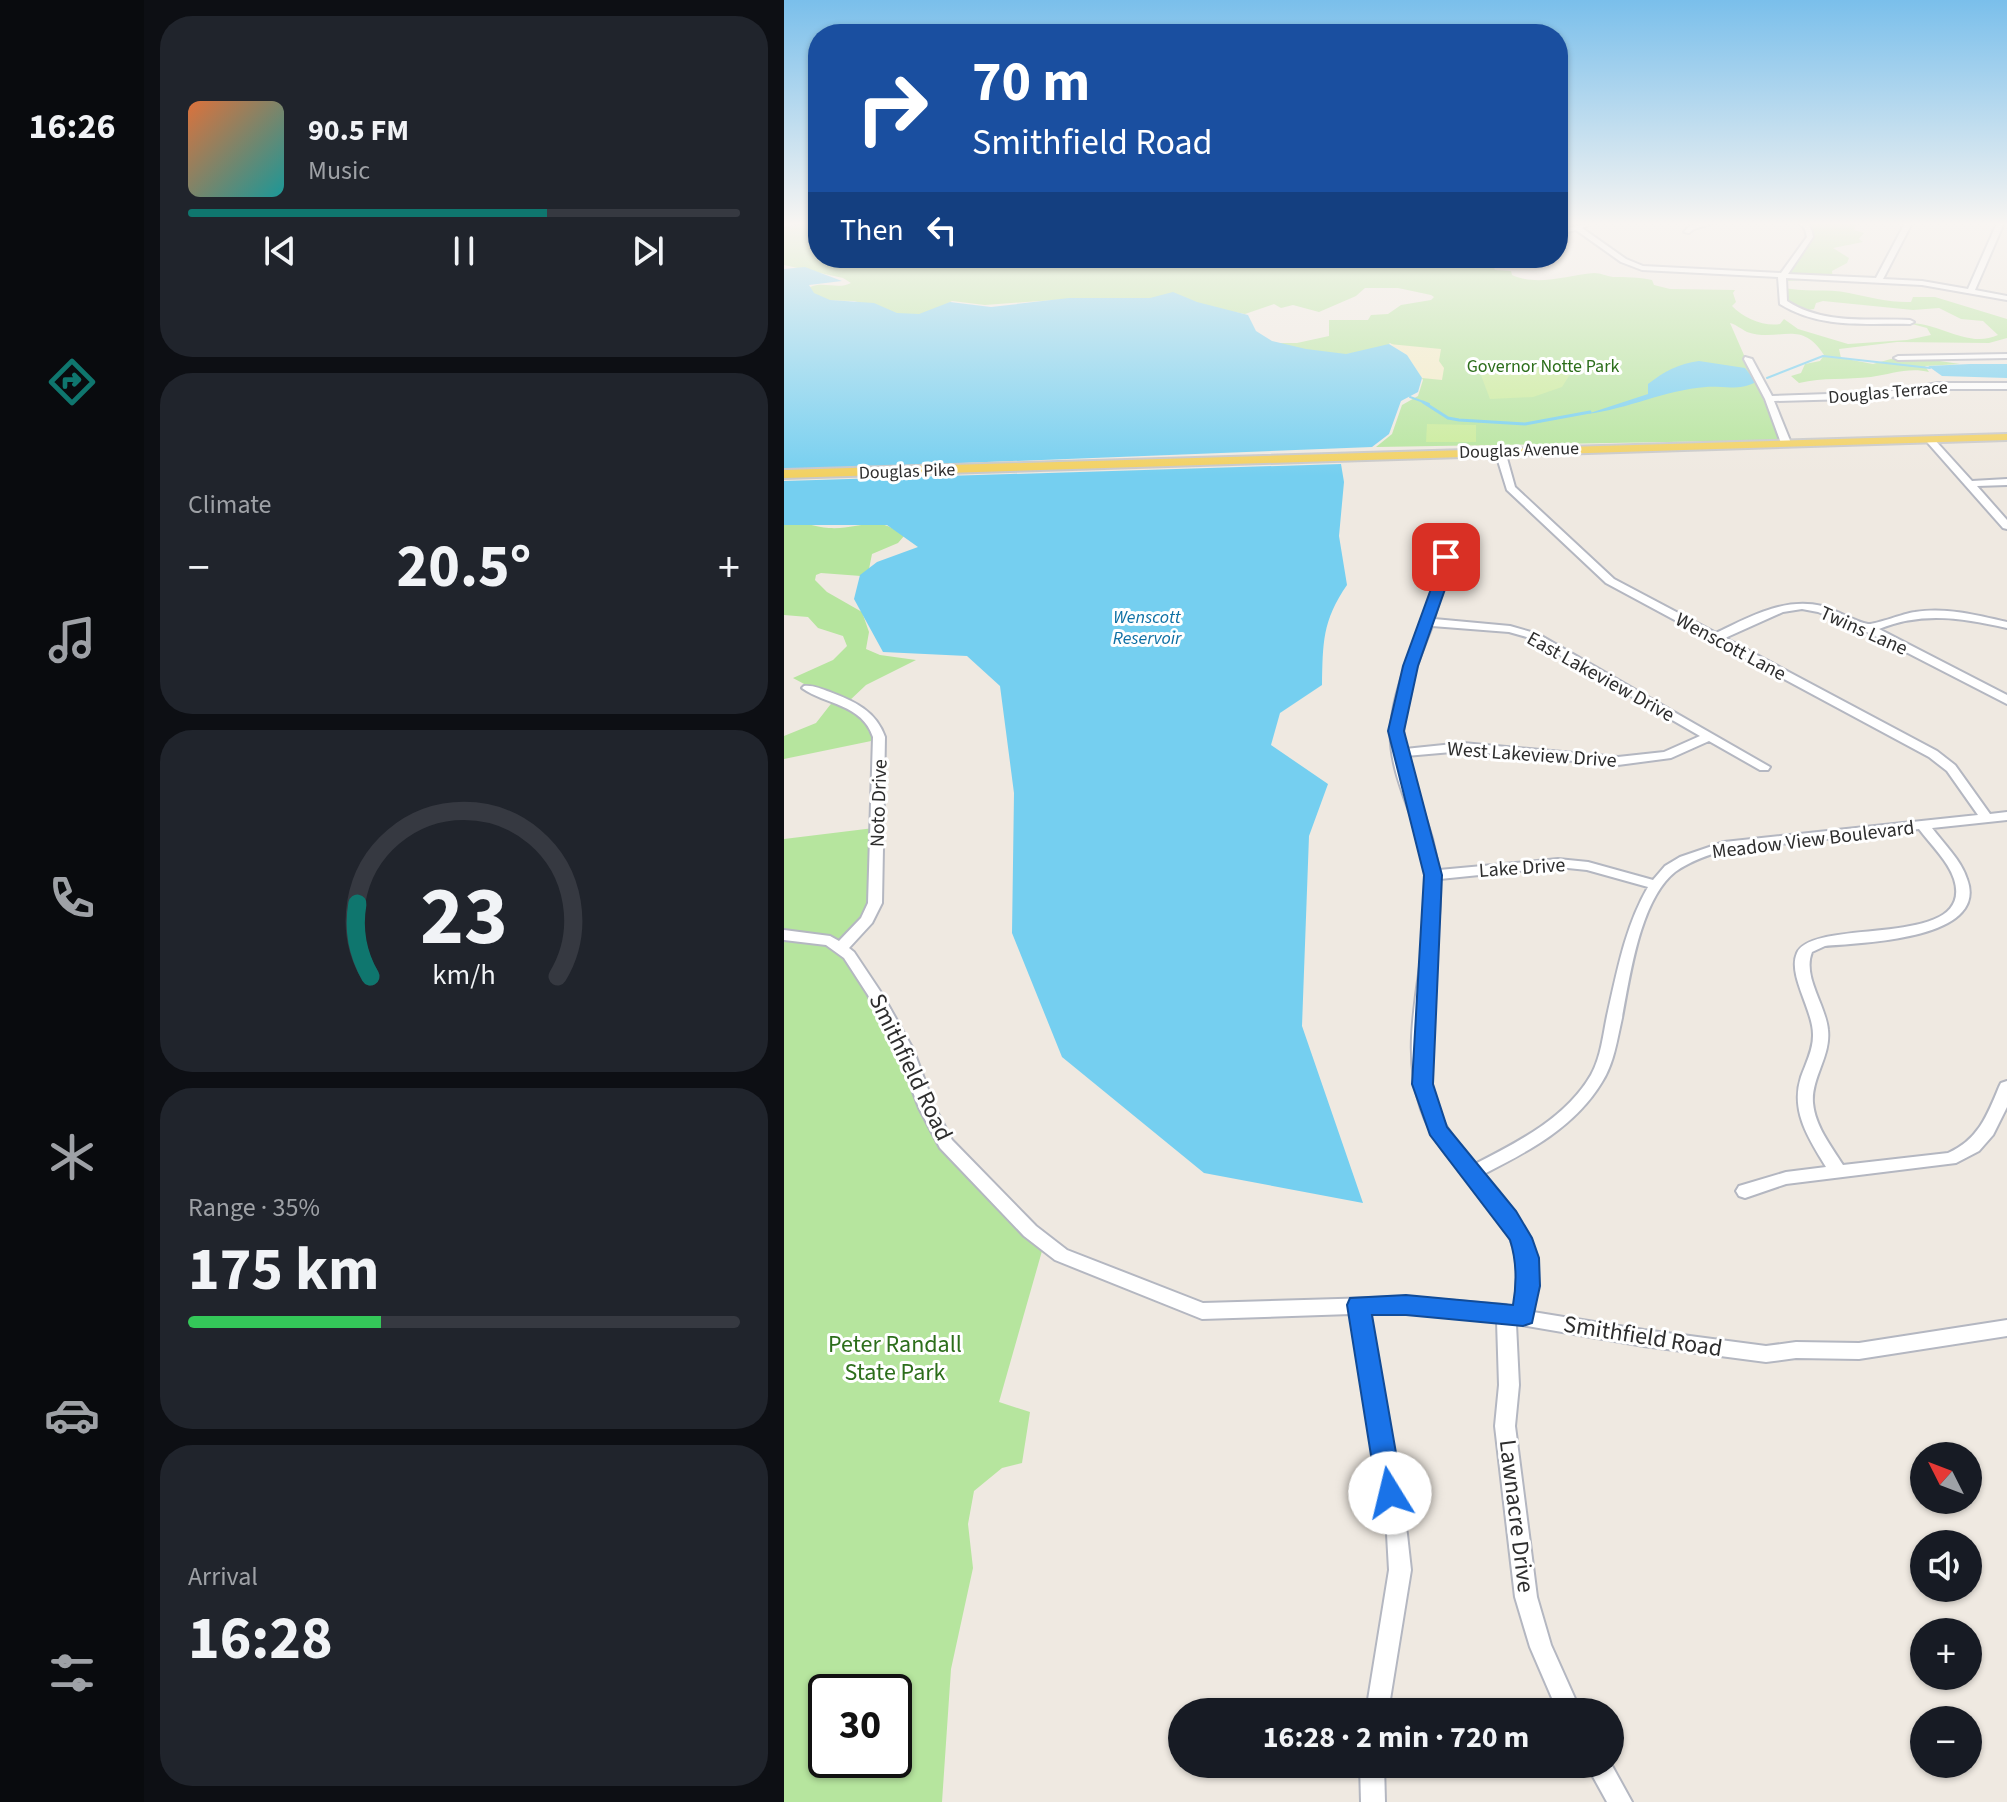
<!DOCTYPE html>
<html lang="en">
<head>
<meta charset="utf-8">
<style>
	body { margin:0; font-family:"Source Sans 3",sans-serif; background:#20242c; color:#f1f3f6; height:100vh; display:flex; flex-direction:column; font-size:30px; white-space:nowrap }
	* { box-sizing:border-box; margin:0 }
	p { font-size:26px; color:#9ea1a6 }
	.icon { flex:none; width:44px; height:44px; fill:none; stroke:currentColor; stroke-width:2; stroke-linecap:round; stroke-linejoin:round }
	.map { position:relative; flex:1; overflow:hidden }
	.side { display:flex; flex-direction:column; gap:16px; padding:16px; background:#0d0f14; width:640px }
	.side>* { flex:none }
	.guide { position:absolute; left:24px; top:24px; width:760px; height:244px; border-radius:32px; box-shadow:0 2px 6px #0004; background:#1a4fa0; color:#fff; overflow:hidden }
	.needle { width:52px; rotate:312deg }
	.fabs { position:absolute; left:1126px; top:1442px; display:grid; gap:16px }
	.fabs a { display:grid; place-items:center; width:72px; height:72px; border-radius:50%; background:#171b24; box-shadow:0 2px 6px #0004; font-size:40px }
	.speed { position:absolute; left:24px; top:1674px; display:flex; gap:16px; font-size:40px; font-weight:700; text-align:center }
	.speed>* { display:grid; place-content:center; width:104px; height:104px; border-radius:50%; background:#171b24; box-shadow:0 2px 6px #0004; line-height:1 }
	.speed .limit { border:4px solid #111; border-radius:12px; background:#fff; color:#111 }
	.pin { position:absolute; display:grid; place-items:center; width:68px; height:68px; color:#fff; margin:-34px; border-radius:16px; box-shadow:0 4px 12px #0006 }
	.me { position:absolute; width:88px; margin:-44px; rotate:351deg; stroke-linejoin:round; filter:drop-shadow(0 0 6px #0008) }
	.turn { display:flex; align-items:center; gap:28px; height:168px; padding:0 32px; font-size:36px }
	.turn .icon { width:104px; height:104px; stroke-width:2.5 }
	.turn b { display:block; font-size:56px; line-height:68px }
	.then { display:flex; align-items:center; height:76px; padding:0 32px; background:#0003; gap:16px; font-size:30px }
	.big { font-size:60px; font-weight:700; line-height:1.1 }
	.side .widget { flex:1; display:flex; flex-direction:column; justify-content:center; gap:12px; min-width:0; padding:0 28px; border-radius:32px; background:#20242c }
	.side .dial { align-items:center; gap:0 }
	.dial svg { height:208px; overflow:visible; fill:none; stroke:#363941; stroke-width:7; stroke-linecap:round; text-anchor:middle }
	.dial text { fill:#f1f3f6; stroke:none }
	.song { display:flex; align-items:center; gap:24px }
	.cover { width:96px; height:96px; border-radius:12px; background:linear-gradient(135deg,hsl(20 70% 55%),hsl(180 70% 35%)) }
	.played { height:8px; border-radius:4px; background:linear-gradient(90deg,#0f766e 65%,#363941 65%) }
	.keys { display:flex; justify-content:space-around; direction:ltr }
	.heat { display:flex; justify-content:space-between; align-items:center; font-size:44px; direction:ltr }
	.charge { height:12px; border-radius:6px; background:linear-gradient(90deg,#34c759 35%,#363941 0) }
	.trip { position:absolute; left:384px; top:1698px; width:456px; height:80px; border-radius:40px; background:#171b24; box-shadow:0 2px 6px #0004; font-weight:700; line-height:80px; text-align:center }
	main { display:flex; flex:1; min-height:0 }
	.menu { display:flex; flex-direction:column; width:144px; justify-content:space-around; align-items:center; background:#090b0e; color:#9ea1a6 }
	.menu .icon { width:56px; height:56px }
	.menu .selected { color:#0f766e }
	.menu b { font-size:36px; color:#f1f3f6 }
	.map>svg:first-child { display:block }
	.green { fill:#b6e59e; fill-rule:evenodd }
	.sand { fill:#f3ecc5 }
	.pitch { fill:#c9ec9a }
	.water { fill:#75cff0 }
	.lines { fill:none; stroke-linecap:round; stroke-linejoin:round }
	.stream-far1 { stroke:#75cff0; stroke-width:2 }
	.stream { stroke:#75cff0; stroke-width:3 }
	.minor-casing { stroke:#b4b7c1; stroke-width:4 }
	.major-casing { stroke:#c9c9c9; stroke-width:4 }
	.minor { fill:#fff; fill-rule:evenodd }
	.major { fill:#f2d163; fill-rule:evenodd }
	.route { fill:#1a73e8; stroke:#114b97; stroke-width:2 }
	.labels { text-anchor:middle; stroke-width:6; stroke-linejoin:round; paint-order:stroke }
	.far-park-label { font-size:18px; fill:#2c6e1b; stroke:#fff }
	.far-street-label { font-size:18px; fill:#2e2e2e; stroke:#fff }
	.far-water-label { font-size:18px; font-style:italic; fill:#0d6fa3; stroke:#fff }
	.street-label { font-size:20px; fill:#2e2e2e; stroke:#fff }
	.near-street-label { font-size:24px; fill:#2e2e2e; stroke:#fff }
	.near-park-label { font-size:24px; fill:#2c6e1b; stroke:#fff }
</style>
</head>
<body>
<main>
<nav class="menu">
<b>16:26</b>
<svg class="icon selected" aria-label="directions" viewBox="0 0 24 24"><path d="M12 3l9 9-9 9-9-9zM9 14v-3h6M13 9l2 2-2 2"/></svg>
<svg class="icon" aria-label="music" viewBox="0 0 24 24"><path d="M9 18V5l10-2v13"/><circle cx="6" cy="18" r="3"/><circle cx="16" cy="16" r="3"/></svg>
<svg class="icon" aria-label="phone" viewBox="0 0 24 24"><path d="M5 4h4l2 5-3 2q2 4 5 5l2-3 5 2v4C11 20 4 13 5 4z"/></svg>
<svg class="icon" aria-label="climate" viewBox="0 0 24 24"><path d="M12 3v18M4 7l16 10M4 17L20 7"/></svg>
<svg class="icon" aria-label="car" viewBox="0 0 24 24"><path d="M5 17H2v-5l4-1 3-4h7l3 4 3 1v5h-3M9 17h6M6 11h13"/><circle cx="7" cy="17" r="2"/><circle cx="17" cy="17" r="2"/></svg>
<svg class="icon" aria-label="filters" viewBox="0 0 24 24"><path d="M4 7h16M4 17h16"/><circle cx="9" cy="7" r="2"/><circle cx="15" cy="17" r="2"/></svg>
</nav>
<section class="side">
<div class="widget">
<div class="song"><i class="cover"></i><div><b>90.5 FM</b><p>Music</p></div></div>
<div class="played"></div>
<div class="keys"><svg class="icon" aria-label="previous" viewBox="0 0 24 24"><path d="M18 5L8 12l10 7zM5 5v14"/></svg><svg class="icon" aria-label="pause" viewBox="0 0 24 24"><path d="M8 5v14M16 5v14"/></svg><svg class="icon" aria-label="next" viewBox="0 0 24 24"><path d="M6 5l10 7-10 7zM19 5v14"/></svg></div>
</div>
<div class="widget"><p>Climate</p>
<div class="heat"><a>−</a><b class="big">20.5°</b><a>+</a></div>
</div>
<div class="widget dial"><svg viewBox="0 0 100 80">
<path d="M14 69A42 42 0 1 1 86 69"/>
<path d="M14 69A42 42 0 0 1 9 41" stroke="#0f766e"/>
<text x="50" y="56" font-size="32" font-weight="700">23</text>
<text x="50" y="72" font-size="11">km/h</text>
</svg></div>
<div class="widget"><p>Range · 35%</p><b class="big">175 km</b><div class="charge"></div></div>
<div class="widget"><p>Arrival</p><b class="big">16:28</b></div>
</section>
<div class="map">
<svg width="1223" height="1802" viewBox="0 0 1223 1802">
	<rect width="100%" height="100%" fill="#efe9e1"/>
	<g class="green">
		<path d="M13,223h12l9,5v30h68l25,5 25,-5h554l5,12 16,1 1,4c27,12 54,0 82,-2 7,0 12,3 19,4 13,0 25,0 39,3l2,5 16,4 65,1 -2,3 3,9 -4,4c11,12 33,21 48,18l4,-5 14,10 50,15 59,-4 24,-5 -4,-7 -19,-5c31,-1 60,26 90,12l-15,-14 -22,-2 -22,-11 -26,2 -90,-9 -7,2 -2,6 -12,2 -21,-14 -2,-10 29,-46 1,-9 -8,-9h56l-3,7 10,3 -5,6 4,3 -30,6 16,10 -2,5 -15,8 1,8 -49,2 -4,6c24,6 46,1 69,6 20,4 42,10 62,9l2,-5h22l72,22v19l-18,5 -92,-1 -58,7 2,9 32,6 18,-5h35l34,5 -35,2 4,6c-20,-5 -38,2 -58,5 -24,3 -48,0 -72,6l-8,-7 10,-3 4,-9 15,-3 4,-6c-23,-37 -45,-12 -77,-23 -6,-3 -10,-7 -17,-9l51,117 -405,7 16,-13 10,-29 16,-9 5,-16 -14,-26 -19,-11 -6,5c-14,0 -24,4 -37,6 -22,2 -49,-5 -70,-11h20l32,-7v-16h39l3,-5 17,-1 13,-9 30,-5 3,-3 -3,-2 -33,-7h-33l-9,8 -37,16 -26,-7 -12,3 -7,-4 -29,10 -87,-17 -14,3 -62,-2 -97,7 -33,-4 -22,12 -24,3 -52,-15 -38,-1 -6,-13c14,-6 28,3 41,-4l-8,-5 -59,-13v-40z"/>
		<path d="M0,519c15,2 31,8 45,9 30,2 48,-15 75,8l-6,7 -26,11 -3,15 -8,7 -40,-3 -5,2 -1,5 12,12 35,20 7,20 -3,17 14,6 36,5 -50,25 -18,17 16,13 12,25 -92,19v-23l32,-13 18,-23 -41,-22 40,-18 14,-14 -4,-10 -25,-8 -10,-11 -24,-2z"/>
		<path d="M90,828l-1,89 -29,31 15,21 85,172 98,110 -43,151 31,10 -8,51 -20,5 -28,23 -6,33 5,44 -22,101 -9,133h-158v-963zM42,1692h68v68h-68z"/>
	</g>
	<path class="sand" d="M605,344l52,5 -2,12 5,7 -2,12 -20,-2 -15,-23z"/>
	<g class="pitch">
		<path d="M708,365l80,6 -10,16 -29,10 -43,2 -11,-29z"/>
		<path d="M643,424l49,1v17h-50z"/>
	</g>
	<g class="water">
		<path d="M21,267l37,14 -33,4 5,8 16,7 44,3 23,10 22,1 31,-12 41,5 78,-9h81l23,-6 24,10 51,13 8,16 16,10 34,8 40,5 43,-10 18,11 15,23 -4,14 -17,9 -12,33 -17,13 -588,23v-201z"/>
		<path d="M915,361l46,7 11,14c-17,9 -32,4 -50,5 -41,3 -78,22 -119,27l61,-20v-10c17,-13 30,-20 51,-23z"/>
		<path d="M1186,364h37v14l-65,-2 -14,-10z"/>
		<path d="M557,464l3,18 -5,54 8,49c-25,36 -24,58 -25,100l-42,28 -9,32 57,39 -19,52 -7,190 61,177 -159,-30 -142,-116 -50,-124 2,-140 -14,-107 -33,-30 -84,-4 -29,-53 6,-24 17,-13 41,-15 -31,-22h-103v-44z"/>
	</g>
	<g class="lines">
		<g class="stream-far1">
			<path d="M983,378l56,-22 107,12"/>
			<path d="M626,397l19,7"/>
		</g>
		<path class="stream" d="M639,402l25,16 11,2 66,4 65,-12"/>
		<g class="minor-casing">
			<g id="minor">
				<path d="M0,223h13l-13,4z"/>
				<path d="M915,223h14l-19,6 -5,4 -5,-1 6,-6z"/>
				<path d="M1015,223c11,0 12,4 14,14l-25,37 88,4 29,-55h7l-29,56 39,2 46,8 29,-66h7l-29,67 32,6v4l-85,-15 -136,-7 1,23c37,24 80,17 123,19l4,2 -4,2c-45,-1 -90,5 -130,-20l-2,-27 -136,-7 -21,-8 -45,-32 -18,4v-4l29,-6v2l-5,2 44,31 17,7 138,7 26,-36 -2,-8z"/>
				<path d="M746,258h9l8,5 -7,2z"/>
				<path d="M1223,354v4l-109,2 -4,-2 4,-2z"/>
				<path d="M961,357l7,2 20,37 113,-4 53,-9h69v6h-69l-53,9 -111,3 17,42 -5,3 -5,-3 -16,-44 -21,-40z"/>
				<path d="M1143,438h6l39,43 35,-2v6l-30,1 30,34v9l-4,-1 -76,-86z"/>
				<path d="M716,448l5,3 10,36 99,92 102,54c33,-16 68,-36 106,-27 14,4 33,16 46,18 6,1 37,-11 47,-12 31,-5 62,3 92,10v6c-44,-10 -85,-17 -128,1l128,66v9l-138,-71 -51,-21 -16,-3 -19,3 -58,26 212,113 18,14 35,49 17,-2v8l-75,8c12,16 29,32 35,51 23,61 -107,64 -142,67l-13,6c-10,25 14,53 16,78 3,26 -17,48 -15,73 2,23 18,43 30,62l105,-12c30,-13 39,-37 51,-66l2,-4 6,-2v26l-14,28 -14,16 -23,12 -170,21 -41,14 -6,-2 -3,-5 3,-5 47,-14 40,-5c-17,-28 -36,-56 -25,-90 5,-14 12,-27 12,-41 1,-25 -26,-61 -16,-83 17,-37 180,-2 157,-74 -6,-18 -23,-34 -35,-50l-194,21c-17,5 -35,11 -50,22 -35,28 -45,104 -53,146 -5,22 -8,45 -20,64 -27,45 -73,69 -118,92 40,45 60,76 49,138l111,18 122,16 30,-4 63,1 148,-23v16l-148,23 -63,-1 -30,4 -122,-16 -128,-22 3,61 -4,41 22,171 14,48 30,67h-23l-28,-65 -15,-50 -20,-171 4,-41 -2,-64 -91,-8 -36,1 37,220 4,36 -23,142h-22l23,-142 -2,-36 -36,-220 -149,5 -147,-59 -31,-24 -84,-88 -21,-40 -22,-59 -29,-54 -24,-37 -18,-13 -42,-5v-10l46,6 9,5 22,-23 7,-15 5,-166c-11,-33 -47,-32 -71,-49l2,-2c9,-1 17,3 26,6 24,9 46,19 55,45l-3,166 -10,20 -23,25 5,4 28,42 31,55 22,59 17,32 84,86 31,24 136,53 203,-6 100,8 9,4c20,-104 -66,-119 -94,-200 -26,-77 12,-157 5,-235 -4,-49 -39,-96 -35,-147 3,-44 26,-86 39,-126 5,-15 7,-32 12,-46h8l1,2 -17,62 76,7 28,8 232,133 -2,3h-8l-51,-29 -38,17 -53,7 -155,-14 -57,5 26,82 7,32 119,-11 30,3 65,18 12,-14 15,-9 44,-15 254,-27 -31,-44 -18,-14 -323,-174 -99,-93 -12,-39zM648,626l77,6 21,6 170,98 -36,16 -46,5 -155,-14 -58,6c-8,-41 13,-86 27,-123zM774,867l29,3 61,17c-23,40 -31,85 -41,129 -4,19 -6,41 -16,59 -25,43 -73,67 -116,89 -13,-16 -27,-32 -36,-51 -29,-65 4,-163 1,-234z"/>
				<path d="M826,1762l22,40h-25l-21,-38h24z"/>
				<path d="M576,1764h24l1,38h-24z"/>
			</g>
		</g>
		<g class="major-casing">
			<path id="major" d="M1223,434v6l-1223,38v-8z"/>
		</g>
		<use href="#minor" class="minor"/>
		<use href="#major" class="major"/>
	</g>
	<linearGradient id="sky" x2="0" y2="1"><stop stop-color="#7abfeb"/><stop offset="0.47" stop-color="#f8f5f2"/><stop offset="1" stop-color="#f8f5f2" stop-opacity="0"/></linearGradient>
	<rect width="1223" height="476" fill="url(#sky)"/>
	<path class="route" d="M662,553l6,4 -2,18 -32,91 -14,65 38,144 -9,209 14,43 69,84 16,27 7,20 1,28 -8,37 -9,3 -117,-11h-34l31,178 -4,9 -9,4 -9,-4 -4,-9 -30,-188 3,-7 56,-3 107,10c4,-23 4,-43 -3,-65l-80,-105 -18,-51 12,-209 -36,-144 15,-65 33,-91 3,-18z"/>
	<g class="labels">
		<g class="far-park-label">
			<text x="759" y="372">Governor Notte Park</text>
		</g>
		<g class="far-street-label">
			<text transform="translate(1104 392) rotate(-5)" y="6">Douglas Terrace</text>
			<text transform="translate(735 450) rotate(-2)" y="6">Douglas Avenue</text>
			<text transform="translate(123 471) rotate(-2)" y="6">Douglas Pike</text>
		</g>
		<g class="far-water-label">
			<text x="363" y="623">Wenscott<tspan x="363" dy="21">Reservoir</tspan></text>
		</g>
		<g class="street-label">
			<text transform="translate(1080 630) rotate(24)" y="7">Twins Lane</text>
			<text transform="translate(947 646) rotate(28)" y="7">Wenscott Lane</text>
			<text transform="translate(817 676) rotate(29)" y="7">East Lakeview Drive</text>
			<text transform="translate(748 754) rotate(4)" y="7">West Lakeview Drive</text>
			<text transform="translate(94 803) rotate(-88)" y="7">Noto Drive</text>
			<text transform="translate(1029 839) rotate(-7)" y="7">Meadow View Boulevard</text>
			<text transform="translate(738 867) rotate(-4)" y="7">Lake Drive</text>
		</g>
		<g class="near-street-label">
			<text transform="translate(127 1067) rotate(64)" y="8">Smithfield Road</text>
			<text transform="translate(859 1336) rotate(9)" y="8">Smithfield Road</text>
			<text transform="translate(733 1516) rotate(83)" y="8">Lawnacre Drive</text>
		</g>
		<g class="near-park-label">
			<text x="111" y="1352">Peter Randall<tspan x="111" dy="28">State Park</tspan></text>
		</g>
	</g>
</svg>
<div class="fabs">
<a><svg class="needle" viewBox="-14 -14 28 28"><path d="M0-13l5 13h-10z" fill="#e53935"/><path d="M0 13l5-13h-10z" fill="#9ea1a6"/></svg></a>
<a><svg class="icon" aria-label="sound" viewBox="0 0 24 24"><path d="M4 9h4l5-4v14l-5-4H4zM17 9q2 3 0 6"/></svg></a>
<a>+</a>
<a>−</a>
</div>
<div class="speed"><div class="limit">30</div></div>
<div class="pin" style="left:662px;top:557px;background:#d93025"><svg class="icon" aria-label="arrive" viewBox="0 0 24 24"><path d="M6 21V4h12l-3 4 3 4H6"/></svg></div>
<svg class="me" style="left:606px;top:1493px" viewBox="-20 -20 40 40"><circle r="19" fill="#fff"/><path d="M0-13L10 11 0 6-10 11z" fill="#1a73e8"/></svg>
<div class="trip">16:28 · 2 min · 720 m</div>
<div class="guide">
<div class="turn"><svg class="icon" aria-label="right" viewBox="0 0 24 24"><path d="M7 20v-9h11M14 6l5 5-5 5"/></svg><div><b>70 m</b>Smithfield Road</div></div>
<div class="then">Then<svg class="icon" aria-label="left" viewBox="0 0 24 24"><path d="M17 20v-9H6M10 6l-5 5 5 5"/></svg></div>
</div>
</div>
</main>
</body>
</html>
